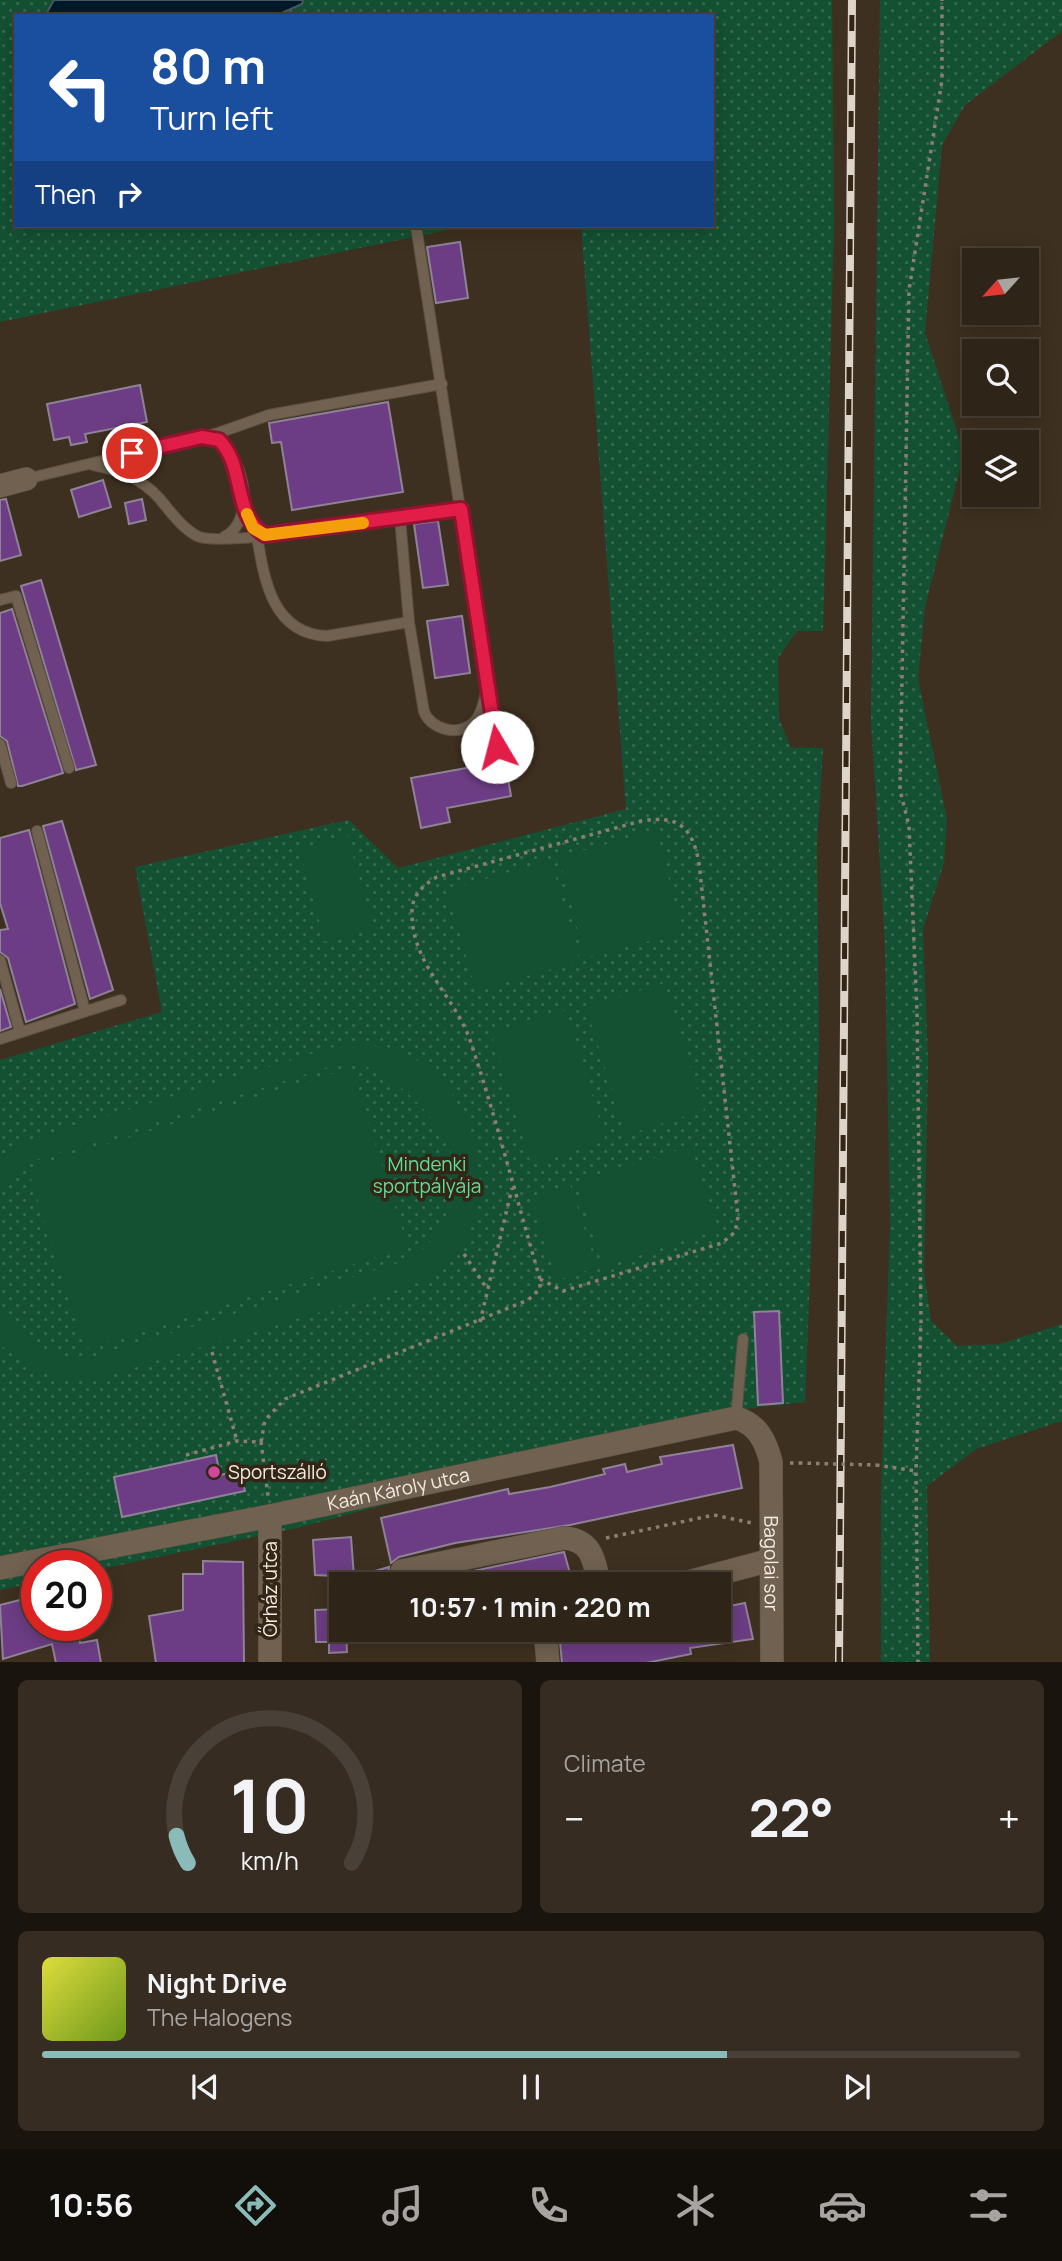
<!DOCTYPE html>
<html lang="en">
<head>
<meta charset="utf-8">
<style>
	body { margin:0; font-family:Manrope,sans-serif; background:#362c21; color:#f1f3f6; height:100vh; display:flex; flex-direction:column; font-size:26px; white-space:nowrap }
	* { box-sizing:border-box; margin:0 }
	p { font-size:23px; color:#a7a4a2 }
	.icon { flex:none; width:38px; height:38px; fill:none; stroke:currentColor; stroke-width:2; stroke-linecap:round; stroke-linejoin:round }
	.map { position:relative; height:1662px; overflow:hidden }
	.drawer { display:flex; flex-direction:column; gap:18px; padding:18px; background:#19140d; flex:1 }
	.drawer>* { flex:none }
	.hud { position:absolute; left:14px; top:14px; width:700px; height:214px; border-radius:0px; box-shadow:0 4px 18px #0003,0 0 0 2px #494137; background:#1a4fa0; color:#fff; overflow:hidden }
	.needle { width:46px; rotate:243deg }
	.buttons { position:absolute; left:962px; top:248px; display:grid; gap:14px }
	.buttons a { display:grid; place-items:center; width:77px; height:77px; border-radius:0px; background:#2e2418; box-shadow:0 4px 18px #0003,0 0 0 2px #494137; font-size:35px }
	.speed { position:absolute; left:21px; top:1550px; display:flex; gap:14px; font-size:35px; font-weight:700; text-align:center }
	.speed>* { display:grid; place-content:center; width:91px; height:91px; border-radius:50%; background:#2e2418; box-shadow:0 4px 18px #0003,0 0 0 2px #494137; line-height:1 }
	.speed .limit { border:10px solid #d22; background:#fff; color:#111 }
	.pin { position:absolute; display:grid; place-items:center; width:60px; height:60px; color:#fff; margin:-30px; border:4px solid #fff; border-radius:50%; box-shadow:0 2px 7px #0007 }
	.me { position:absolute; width:77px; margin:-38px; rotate:352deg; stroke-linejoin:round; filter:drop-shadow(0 0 5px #0008) }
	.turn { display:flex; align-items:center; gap:24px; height:147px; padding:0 21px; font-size:32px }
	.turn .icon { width:91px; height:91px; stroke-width:2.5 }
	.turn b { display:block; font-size:49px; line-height:60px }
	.then { display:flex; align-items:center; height:66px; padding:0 21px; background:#0003; gap:14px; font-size:26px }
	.big { font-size:52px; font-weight:700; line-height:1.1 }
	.drawer .tile { flex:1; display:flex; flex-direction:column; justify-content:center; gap:10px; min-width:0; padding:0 24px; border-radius:10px; background:#362c21 }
	.drawer .dial { align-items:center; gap:0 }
	.dial svg { height:182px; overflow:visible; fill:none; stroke:#494137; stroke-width:7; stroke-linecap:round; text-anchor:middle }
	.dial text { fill:#f1f3f6; stroke:none }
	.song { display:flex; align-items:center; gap:21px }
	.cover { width:84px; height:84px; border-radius:10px; background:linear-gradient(135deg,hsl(60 70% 55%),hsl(80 70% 35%)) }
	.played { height:7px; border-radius:4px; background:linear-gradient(90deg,#8bbbb9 70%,#494137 70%) }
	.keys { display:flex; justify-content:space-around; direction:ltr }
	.heat { display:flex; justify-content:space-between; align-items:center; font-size:38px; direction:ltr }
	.drawer .tiles { flex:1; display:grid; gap:18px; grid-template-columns:1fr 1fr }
	.tile:last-child { grid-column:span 2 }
	.trip { position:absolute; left:329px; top:1572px; width:402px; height:70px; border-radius:0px; background:#2e2418; box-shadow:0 4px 18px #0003,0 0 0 2px #494137; font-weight:700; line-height:70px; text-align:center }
	.menu { display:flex; height:112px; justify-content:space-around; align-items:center; background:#120e0a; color:#a7a4a2 }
	.menu .icon { width:49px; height:49px }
	.menu .current { color:#8bbbb9 }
	.menu b { font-size:32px; color:#f1f3f6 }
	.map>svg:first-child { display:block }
	.green { fill:url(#green-dots) }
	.pitch { fill:#145133 }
	.water { fill:#001a2b; stroke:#495962; stroke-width:2 }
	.building { fill:#6c3d84; stroke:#8f8296; stroke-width:2 }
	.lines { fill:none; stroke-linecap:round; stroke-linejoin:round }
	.service-casing { stroke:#5a4f41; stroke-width:12 }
	.minor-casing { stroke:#5a4f41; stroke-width:24 }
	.path { stroke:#8b7f71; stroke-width:3.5; stroke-dasharray:3.5 5; stroke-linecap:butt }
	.service { stroke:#706150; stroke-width:10 }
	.minor { stroke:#706150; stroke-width:23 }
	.rail-casing { stroke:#ded5ca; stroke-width:8 }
	.rail { stroke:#332617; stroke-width:5; stroke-dasharray:16; stroke-linecap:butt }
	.path-bridge { stroke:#8b7f71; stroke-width:3.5; stroke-dasharray:3.5 5; stroke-linecap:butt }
	.route-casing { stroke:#92132f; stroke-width:18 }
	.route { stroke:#e11d48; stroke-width:12 }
	.slow { stroke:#f59e0b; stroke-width:12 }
	.hotel-dot { fill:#d1479c; stroke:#332617; stroke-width:2.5 }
	.labels { text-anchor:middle; stroke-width:7; stroke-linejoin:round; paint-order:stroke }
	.park-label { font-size:19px; fill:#5fdf9a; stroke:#332617 }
	.poi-label { font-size:19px; fill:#f4ebe1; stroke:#332617; text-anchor:start }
	.street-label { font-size:19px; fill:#f4ebe1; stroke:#332617 }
</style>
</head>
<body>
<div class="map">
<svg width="1062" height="1663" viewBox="0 0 1062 1663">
	<defs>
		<pattern id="green-dots" width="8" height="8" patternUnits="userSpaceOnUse" patternTransform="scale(1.75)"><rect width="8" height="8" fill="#145133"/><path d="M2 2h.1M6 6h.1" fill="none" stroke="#376a50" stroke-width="1.8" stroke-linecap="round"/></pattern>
	</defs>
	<rect width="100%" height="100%" fill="#3e3020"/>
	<g class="green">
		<path d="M0,0h832l2,224 -11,407h-26l-19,27 1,61 12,29h32l-6,96 2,202 -14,356 -53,6 -455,120 -201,42v-4h-59v16l-37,8v-530l162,-48 -27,-145 214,-47 49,48 228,-59 -45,-583h131v-210h-696v210h451l-467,96z"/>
		<path d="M880,0h182v31l-97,74 -23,40 -17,188 39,120 -39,154 -7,72 29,140 -3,44 -21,66 5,131 -4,211 7,50 26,25 43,-2 62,-20v97l-86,28 -49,37 3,177 -49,-1v-168l9,-272 -5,-278 -14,-223z"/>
	</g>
	<g class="pitch">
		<path d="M656,831l27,101 -98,26 -26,-101z"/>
		<path d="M347,835l27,93 -49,14 -26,-93z"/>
		<path d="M551,860l29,101 -104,30 -29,-101z"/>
		<path d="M664,983l40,127 -78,25 -40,-128z"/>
		<path d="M566,1010l40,131 -75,23 -40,-131z"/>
		<path d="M344,1044c17,1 37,0 53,6 90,34 117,187 24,232l-333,99c-36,0 -60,-14 -88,-36v-39c21,31 50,57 91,52l310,-96c36,-12 63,-64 53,-101 -10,-40 -68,-99 -110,-99l-311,99 -24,16 -9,14v-34l22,-15z"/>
		<path d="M351,1068l57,179 -323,102 -57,-180z"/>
		<path d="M691,1146l27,84 -115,37 -27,-84z"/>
		<path d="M570,1184l27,83 -39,13 -27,-83z"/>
	</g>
	<path class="water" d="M54,0h249l-1,4 -27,12h-230z"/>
	<g class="building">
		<path d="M460,242l8,56 -32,5 -9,-56z"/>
		<path d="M140,385l7,37 -62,12 2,8 -16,3 -2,-8 -15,3 -7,-36z"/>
		<path d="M388,402l15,90 -111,18 -11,-68 -9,1 -3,-20z"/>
		<path d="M103,480l8,27 -32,10 -8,-27z"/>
		<path d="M6,499l15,56 -21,6v-61z"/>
		<path d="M142,499l4,21 -17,4 -4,-21z"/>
		<path d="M438,521l10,64 -25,3 -9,-64z"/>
		<path d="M41,580l55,185 -20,5 -55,-184z"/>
		<path d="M12,609l51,164 -41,13h-4l-11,-45 -7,-5v-123z"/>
		<path d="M462,616l8,57 -35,5 -8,-57z"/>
		<path d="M505,761l6,35 -64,12 3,14 -29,6 -10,-50z"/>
		<path d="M62,821l51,169 -23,9 -47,-173z"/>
		<path d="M29,830l46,174 -49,18 -18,-64 -8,-6v-22l8,-1 -8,-26v-65z"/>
		<path d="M0,989l11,38 -11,4z"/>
		<path d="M779,1311l4,92 -25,2 -4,-93z"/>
		<path d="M733,1445l9,43 -172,37 -115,18 -56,14 -8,6 -10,-45 127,-29 1,5 41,-7 55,-13 -2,-5 22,-5 2,8 35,-8 -2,-7z"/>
		<path d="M216,1455l4,20 20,-4 5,20 -123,26 -8,-40z"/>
		<path d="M351,1537l3,40 -39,-2 -2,-35z"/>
		<path d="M564,1552l9,32h-106l-3,-11z"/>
		<path d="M203,1561l40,1 1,101h-88l-7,-47 34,-6v-36h20z"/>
		<path d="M389,1567l-1,7 9,10h-50v-5z"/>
		<path d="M24,1599l8,27h45l3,17 17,-3 4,23h-45l-4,-19 -49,15 -3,-54z"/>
		<path d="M745,1603l8,36 -63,9 1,6 -45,9h-84l-2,-21 23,-4 -1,-6 137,-3v-21z"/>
		<path d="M341,1609v20h5l1,23 -18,1v-11h-13l-1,-32z"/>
	</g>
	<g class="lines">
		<g class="service-casing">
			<g id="service">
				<path d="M416,226l81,521"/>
				<path d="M208,438c36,8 51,82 16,99"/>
				<path d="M93,465c26,5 48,13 66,33 11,13 22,29 38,38 24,13 224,-21 264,-27"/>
				<path d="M26,479l192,-46 51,-18 173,-31"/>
				<path d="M245,508l8,20 12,7"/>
				<path d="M400,518l9,104 15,90c8,17 33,25 49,11 8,-7 11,-20 13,-31"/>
				<path d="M257,536c7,43 15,98 70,100l82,-14"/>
				<path d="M0,600l16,-4 53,172"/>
				<path d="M0,744l11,39"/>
				<path d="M37,831l48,180"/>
				<path d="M0,960l20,72"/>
				<path d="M0,1039l121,-39"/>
				<path d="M736,1418l7,-79"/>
			</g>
		</g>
		<g class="minor-casing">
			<g id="minor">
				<path d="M0,486l26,-7"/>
				<path id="s1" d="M0,1568l270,-52 466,-98c22,6 30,24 35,44l1,201"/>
				<path d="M402,1571l162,-33c28,2 30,22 35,46"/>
				<path d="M680,1584l91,-24"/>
				<path d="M545,1629l3,34"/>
				<path d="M270,1663v-147"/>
			</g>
		</g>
		<g class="path">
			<path d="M464,1254l23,35"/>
			<path d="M480,1322l32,-134"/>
			<path d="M212,1352l25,89"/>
			<path d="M261,1442l4,-22 20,-21 243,-99 12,-11v-10l23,12 159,-48 13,-11 3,-15 -39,-354c-7,-37 -21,-48 -58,-42l-204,56c-14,8 -26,19 -25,37 0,51 44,83 59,129 26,78 46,158 69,236"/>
			<path d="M186,1455l51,-14 24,1 7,54"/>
			<path d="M790,1463h9"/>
			<path d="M876,1465l40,6"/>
			<path d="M606,1538l108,-23 38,8"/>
			<path d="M413,1642l66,-13"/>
			<path d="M918,1663l-2,-192 5,-151 -4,-308 -8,-186 -9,-36 9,-500 33,-210v-80"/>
		</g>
		<use href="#service" class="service"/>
		<use href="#minor" class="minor"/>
		<g class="rail-casing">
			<path id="rail" d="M839,1663l13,-1663"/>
		</g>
		<use href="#rail" class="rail"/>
		<path class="path-bridge" d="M799,1463l77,2"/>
	</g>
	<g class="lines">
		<g class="route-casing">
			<path id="route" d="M132,453l70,-16 17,3c27,27 13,75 46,95l196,-26 36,238"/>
		</g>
		<use href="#route" class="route"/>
		<path class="slow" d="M247,514l6,14 12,7 98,-12"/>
	</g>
	<circle class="hotel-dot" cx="214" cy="1472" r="7"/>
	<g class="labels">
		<g class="park-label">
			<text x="427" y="1171">Mindenki<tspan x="427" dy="22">sportpályája</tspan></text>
		</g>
		<g class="poi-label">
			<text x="228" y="1479">Sportszálló</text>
		</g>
		<g class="street-label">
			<text dy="7" stroke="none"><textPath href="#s1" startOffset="406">Kaán Károly utca</textPath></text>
			<text dy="7" stroke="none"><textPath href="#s1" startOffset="912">Bagolai sor</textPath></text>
			<text transform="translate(270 1589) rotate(-90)" y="7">Őrház utca</text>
		</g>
	</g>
</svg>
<div class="buttons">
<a><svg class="needle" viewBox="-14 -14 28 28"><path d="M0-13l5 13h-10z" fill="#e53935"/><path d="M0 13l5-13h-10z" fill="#a7a4a2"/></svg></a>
<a><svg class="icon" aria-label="search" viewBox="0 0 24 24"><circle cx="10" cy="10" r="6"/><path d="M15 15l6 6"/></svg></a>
<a><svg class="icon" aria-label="layers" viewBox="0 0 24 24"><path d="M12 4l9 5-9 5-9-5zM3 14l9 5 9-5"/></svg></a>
</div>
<div class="speed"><div class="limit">20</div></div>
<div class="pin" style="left:132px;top:453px;background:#d93025"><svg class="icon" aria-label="arrive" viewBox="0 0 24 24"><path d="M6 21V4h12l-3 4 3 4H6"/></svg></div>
<svg class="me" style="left:497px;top:747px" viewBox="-20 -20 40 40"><circle r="19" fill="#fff"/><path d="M0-13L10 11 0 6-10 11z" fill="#e11d48"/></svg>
<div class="trip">10:57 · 1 min · 220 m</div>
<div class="hud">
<div class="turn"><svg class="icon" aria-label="left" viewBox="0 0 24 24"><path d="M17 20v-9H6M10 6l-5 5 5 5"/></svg><div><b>80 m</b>Turn left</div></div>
<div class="then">Then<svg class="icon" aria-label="right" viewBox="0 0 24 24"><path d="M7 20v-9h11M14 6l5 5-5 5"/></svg></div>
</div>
</div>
<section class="drawer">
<div class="tiles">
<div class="tile dial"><svg viewBox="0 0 100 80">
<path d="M14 69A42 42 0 1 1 86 69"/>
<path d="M14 69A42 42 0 0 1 9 57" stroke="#8bbbb9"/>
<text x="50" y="56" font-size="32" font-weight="700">10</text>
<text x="50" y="72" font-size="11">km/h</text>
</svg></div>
<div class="tile"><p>Climate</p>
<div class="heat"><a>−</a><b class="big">22°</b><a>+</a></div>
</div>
<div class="tile">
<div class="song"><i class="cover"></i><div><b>Night Drive</b><p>The Halogens</p></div></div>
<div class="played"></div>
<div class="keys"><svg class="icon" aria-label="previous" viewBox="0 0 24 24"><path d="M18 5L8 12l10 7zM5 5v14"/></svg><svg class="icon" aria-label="pause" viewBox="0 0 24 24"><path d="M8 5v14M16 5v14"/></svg><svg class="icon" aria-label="next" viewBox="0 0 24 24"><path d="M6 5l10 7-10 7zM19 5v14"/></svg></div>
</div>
</div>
</section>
<nav class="menu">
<b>10:56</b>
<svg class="icon current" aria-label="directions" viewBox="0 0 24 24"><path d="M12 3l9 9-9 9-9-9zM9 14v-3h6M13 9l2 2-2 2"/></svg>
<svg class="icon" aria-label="music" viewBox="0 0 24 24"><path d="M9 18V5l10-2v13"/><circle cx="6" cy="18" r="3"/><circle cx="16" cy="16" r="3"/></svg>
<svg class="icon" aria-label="phone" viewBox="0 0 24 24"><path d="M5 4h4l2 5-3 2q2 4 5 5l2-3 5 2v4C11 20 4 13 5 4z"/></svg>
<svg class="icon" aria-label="climate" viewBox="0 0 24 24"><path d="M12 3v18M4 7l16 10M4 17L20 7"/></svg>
<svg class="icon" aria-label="car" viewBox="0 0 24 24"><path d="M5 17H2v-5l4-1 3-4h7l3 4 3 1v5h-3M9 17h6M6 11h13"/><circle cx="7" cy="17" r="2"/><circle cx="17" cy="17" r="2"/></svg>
<svg class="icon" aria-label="filters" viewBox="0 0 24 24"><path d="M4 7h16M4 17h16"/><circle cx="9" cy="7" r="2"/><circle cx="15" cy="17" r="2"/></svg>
</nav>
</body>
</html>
